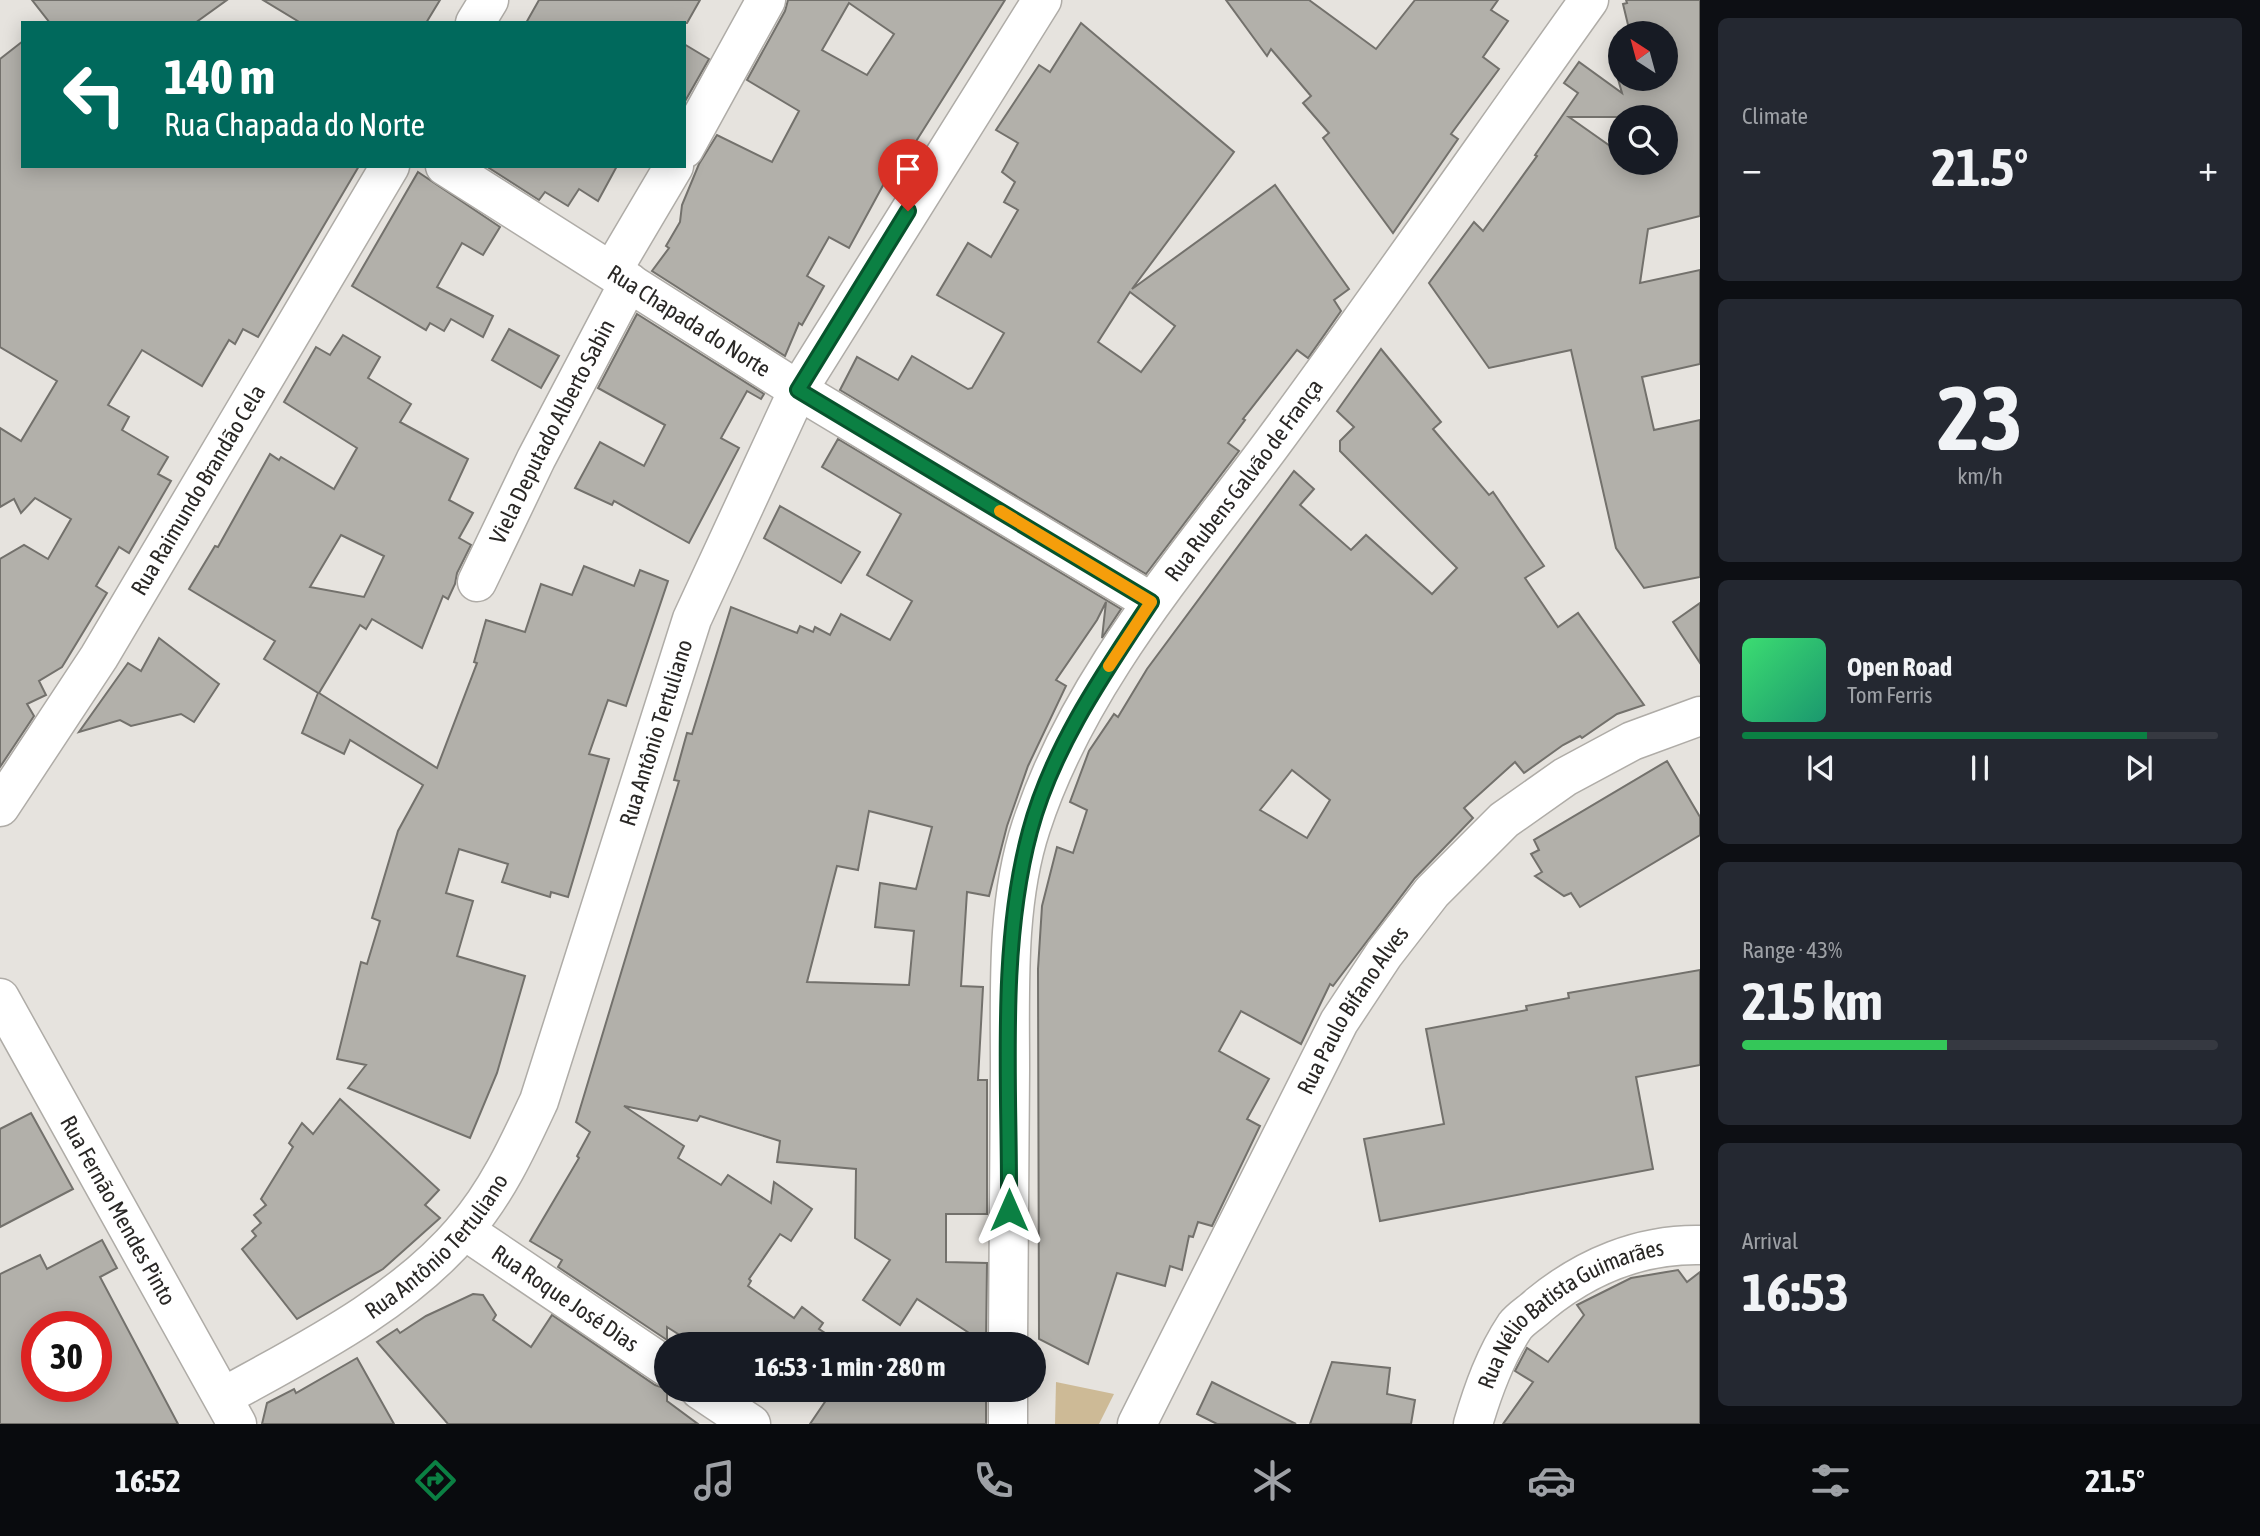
<!DOCTYPE html>
<html lang="en">
<head>
<meta charset="utf-8">
<style>
	body { margin:0; font-family:"Asap Condensed",sans-serif; background:#242831; color:#f1f3f6; height:100vh; display:flex; flex-direction:column; font-size:26px; white-space:nowrap }
	* { box-sizing:border-box; margin:0 }
	p { font-size:23px; color:#9ea1a6 }
	.icon { flex:none; width:38px; height:38px; fill:none; stroke:currentColor; stroke-width:2; stroke-linecap:round; stroke-linejoin:round }
	.map { position:relative; flex:1; overflow:hidden }
	.details { display:flex; flex-direction:column; gap:18px; padding:18px; background:#0d0f14; width:560px }
	.details>* { flex:none }
	.banner { position:absolute; left:21px; top:21px; width:665px; height:147px; border-radius:0px; box-shadow:0 4px 18px #0003; background:#00695c; color:#fff; overflow:hidden }
	.needle { width:46px; rotate:324deg }
	.tools { position:absolute; left:1608px; top:21px; display:grid; gap:14px }
	.tools a { display:grid; place-items:center; width:70px; height:70px; border-radius:50%; background:#171b24; box-shadow:0 4px 18px #0003; font-size:35px }
	.speed { position:absolute; left:21px; top:1311px; display:flex; gap:14px; font-size:35px; font-weight:700; text-align:center }
	.speed>* { display:grid; place-content:center; width:91px; height:91px; border-radius:50%; background:#171b24; box-shadow:0 4px 18px #0003; line-height:1 }
	.speed .limit { border:10px solid #d22; background:#fff; color:#111 }
	.pin { position:absolute; display:grid; place-items:center; width:60px; height:60px; color:#fff; margin:-72px -30px; border-radius:50% 50% 50% 0; rotate:-45deg; box-shadow:0 0 7px #0007 }
	.pin .icon { rotate:45deg }
	.me { position:absolute; width:77px; margin:-38px; rotate:0deg; stroke-linejoin:round; filter:drop-shadow(0 0 5px #0008) }
	.turn { display:flex; align-items:center; gap:24px; height:147px; padding:0 28px; font-size:32px }
	.turn .icon { width:91px; height:91px; stroke-width:2.5 }
	.turn b { display:block; font-size:49px; line-height:60px }
	.big { font-size:52px; font-weight:700; line-height:1.1 }
	.details .tile { flex:1; display:flex; flex-direction:column; justify-content:center; gap:10px; min-width:0; padding:0 24px; border-radius:10px; background:#242831 }
	.details .dial { align-items:center; gap:0 }
	.dial b { font-size:91px; line-height:1 }
	.song { display:flex; align-items:center; gap:21px }
	.cover { width:84px; height:84px; border-radius:10px; background:linear-gradient(135deg,hsl(140 70% 55%),hsl(160 70% 35%)) }
	.played { height:7px; border-radius:4px; background:linear-gradient(90deg,#0b8043 85%,#363941 85%) }
	.keys { display:flex; justify-content:space-around; direction:ltr }
	.heat { display:flex; justify-content:space-between; align-items:center; font-size:38px; direction:ltr }
	.charge { height:10px; border-radius:5px; background:linear-gradient(90deg,#34c759 43%,#363941 0) }
	.trip { position:absolute; left:654px; top:1332px; width:392px; height:70px; border-radius:35px; background:#171b24; box-shadow:0 4px 18px #0003; font-weight:700; line-height:70px; text-align:center }
	.tab-bar { display:flex; height:112px; justify-content:space-around; align-items:center; background:#090b0e; color:#9ea1a6 }
	.tab-bar .icon { width:49px; height:49px }
	.tab-bar .current { color:#0b8043 }
	.tab-bar b { font-size:32px; color:#f1f3f6 }
	main { display:flex; flex:1; min-height:0 }
	.map>svg:first-child { display:block }
	.park { fill:#cdba96 }
	.building { fill:#b2b0aa; stroke:#73716c; stroke-width:2; fill-rule:evenodd }
	.lines { fill:none; stroke-linecap:round; stroke-linejoin:round }
	.minor-casing { stroke:#afaca7; stroke-width:41 }
	.minor { stroke:#fff; stroke-width:38 }
	.route-casing { stroke:#07532c; stroke-width:18 }
	.route { stroke:#0b8043; stroke-width:12 }
	.slow { stroke:#f59e0b; stroke-width:12 }
	.labels { text-anchor:middle; stroke-width:5; stroke-linejoin:round; paint-order:stroke }
	.street-label { font-size:23px; fill:#292725; stroke:#f3f0eb }
</style>
</head>
<body>
<main>
<div class="map">
<svg width="1700" height="1424" viewBox="0 0 1700 1424">
	<rect width="100%" height="100%" fill="#e6e3de"/>
	<path class="park" d="M1056,1382l58,12 -15,30h-44z"/>
	<g class="building">
		<path d="M32,0h195l-32,23h-145z"/>
		<path d="M263,0h177l-14,23h-125z"/>
		<path d="M539,0h161l-13,23h-161z"/>
		<path d="M788,0h217l-107,170 -5,-3 -44,81 -20,-11 -22,39 17,10 -22,39 -3,-2 -14,33 -133,-85 17,-23 -3,-2 14,-24 2,-17 17,-41 18,-29 55,27 27,-51 -52,-31 38,-69zM849,3l45,31 -27,41 -45,-25z"/>
		<path d="M1226,0h83l67,49 39,-49h83l-7,10 17,11 -25,36 16,12 -48,65 7,5 -65,94 -70,-95 6,-5 -26,-30 8,-7 -40,-47 -4,7z"/>
		<path d="M1626,0h74v216l-52,13 -8,54 60,-13v94l-58,13 12,53 46,-10v157l-56,11 -28,-40 -45,-198 -82,18 -60,-85 45,-61 9,9 54,-75 -2,-1 43,-62 -14,-10 15,-21 43,31 -4,-14h48v-46h-36l-7,-29 4,-1zM1569,117h97v46h-46v-10z"/>
		<path d="M1081,23l153,129 -102,137 143,-104 74,104 -15,11 7,11 -33,47 -11,-8 -54,69 2,1 -17,23 11,8 -93,123 -306,-184 17,-33 41,23 14,-24 56,33 4,-1 32,-55 -67,-38 31,-52 23,14 27,-47 -14,-8 11,-20 -13,-10 16,-29 -22,-13 43,-65 11,7zM1130,292l45,34 -34,46 -43,-30z"/>
		<path d="M23,41v125h336l-101,171 -15,-8 -8,15 -6,-4 -27,46 -60,-36 -34,55 21,12 -7,13 46,27 -10,17 13,7 -42,72 -10,-6 -23,39 11,7 -45,74 -23,14 7,14 -19,9 7,12 -34,51v-208l24,-14 24,14 23,-40 -36,-21 -14,15 -7,-14 -14,8v-79l21,13 36,-60 -57,-34v-288z"/>
		<path d="M684,44l25,15 -25,44z"/>
		<path d="M486,166h131l-19,35 -19,-12 -11,17 -23,-14 -6,8z"/>
		<path d="M418,172l82,55 -17,28 -21,-12 -25,44 56,29 -10,21 -32,-18 -7,12 -14,-8 -4,7 -74,-44z"/>
		<path d="M637,314l127,80 -3,5 -14,-8 -26,47 18,10 -50,95 -75,-42 -2,4 -37,-17 25,-46 44,24 21,-41 -67,-37z"/>
		<path d="M509,329l50,27 -18,32 -49,-28z"/>
		<path d="M343,335l37,22 -12,21 43,26 -11,18 68,37 -19,41 24,13 -14,25 12,7 -14,28 -2,11 -7,15 -5,-3 -21,52 -50,-29 -6,10 -6,-4 -41,68 118,75 40,-105 -3,-1 12,-42 39,12 16,-48 31,11 12,-29 50,20 6,-16 28,11 -42,125 -18,-6 -19,54 20,5 -41,138 -17,-5 -1,5 -48,-15 6,-18 -49,-15 -13,44 27,8 -16,55 68,20 -28,97 -27,65 -122,-50 18,-23 -29,-6 24,-97 6,2 13,-43 -8,-3 26,-87 25,-46 -73,-45 -6,14 -42,-21 16,-40 -54,-34 11,-18 -86,-52 26,-43 3,1 52,-93 9,6 2,-3 53,32 23,-41 -73,-46 32,-55 14,8zM341,535l43,21 -20,41 -54,-10z"/>
		<path d="M1381,349l60,73 -8,7 56,66 4,-3 51,74 -19,12 33,49 20,-14 66,92 -27,9 -35,24 -2,-2 -17,9 -39,28 -9,-11 -51,46 9,10 -58,60 -82,108 -3,-2 -29,60 -60,-33 -22,40 50,28 -22,40 13,7 -48,100 -14,-4 -5,15 -4,-1 -7,34 -12,-4 -5,20 -48,-13 -29,91 -49,-25 -1,-370 4,-63 15,-59 16,6 14,-43 -17,-8 19,-51 25,-37 4,3 29,-48 147,-198 20,18 -14,16 51,45 15,-15 66,59 25,-26 -117,-117v-10l14,-14 -17,-16zM1292,770l38,30 -23,38 -47,-28z"/>
		<path d="M838,439l283,170 -19,29 4,-36 -9,18 -41,60 10,6 -38,80 -21,60 -18,70 -22,-4 -6,94 22,1 -5,93h9v134h-41v48l41,1 -1,81 -69,-45 -17,26 -37,-25 27,-40 -35,-22 1,-69 -79,-7 3,-21 -80,-25 -3,5 -73,-15 60,40 -6,12 43,27 7,-10 43,28 3,-21 38,27 -21,32 -11,-7 -31,45 2,2 -3,5 46,32 8,-11 21,16 -4,6 23,15h-148l-27,-17v13l-109,-73 4,-7 -32,-19 49,-83 -2,-2 13,-24 -14,-10 103,-341 -5,-1 13,-47 5,1 39,-127 66,26 3,-7 13,6 2,-5 15,8 11,-21 49,26 22,-39 -45,-26 34,-61 -79,-47zM869,811l63,16 -16,62 -36,-6 -5,44 39,4 -5,54 -102,-3 30,-116 21,4z"/>
		<path d="M780,506l80,46 -19,31 -77,-45z"/>
		<path d="M1700,603v60l-27,-41z"/>
		<path d="M159,638l60,46 -25,38 -13,-8 -50,12 -11,-6 -41,12 49,-69 13,8z"/>
		<path d="M1667,761l33,56v18l-120,72 -9,-14 -7,3 -29,-20 7,-4 -11,-18 8,-4 -5,-10z"/>
		<path d="M1700,970v95l-64,12 17,92 -273,52 -16,-82 80,-15 -18,-95 101,-19 -1,-4 43,-8 -1,-5z"/>
		<path d="M340,1099l99,91 -14,15 15,13 -57,51 -86,50 -55,-70 14,-13 -4,-5 9,-8 -7,-8 12,-10 -5,-6 32,-52 -4,-4 13,-20 11,11z"/>
		<path d="M31,1113l42,76 -73,38v-98z"/>
		<path d="M102,1240l15,28 -17,9 78,147h-178v-150l40,-19 7,14zM37,1326h59v60h-59z"/>
		<path d="M1678,1270l9,12 13,-10v152h-197l30,-42 -18,-11 12,-23 21,14 36,-47 -7,-10 54,-27z"/>
		<path d="M473,1294l10,1 13,20 -3,5 38,27 21,-32 103,70 12,4v12l31,23h-250l-71,-82 20,-13 3,4 26,-17z"/>
		<path d="M357,1358l37,66h-132l5,-21 27,-14 2,4z"/>
		<path d="M1332,1362l58,6 -3,26 28,6 -4,24h-101z"/>
		<path d="M1212,1382l84,42h-79l-20,-10z"/>
		<path d="M833,1390h153v34h-176z"/>
	</g>
	<g class="lines">
		<g class="minor-casing">
			<g id="minor">
				<path d="M475,23l14,-23"/>
				<path d="M684,149l82,-149"/>
				<path id="s1" d="M445,166l353,224 353,212"/>
				<path d="M612,271l62,-105"/>
				<path id="s2" d="M477,582l59,-123 93,-177"/>
				<path id="s3" d="M0,807l99,-150 291,-491"/>
				<path id="s4" d="M0,998l237,426"/>
				<path id="s5" d="M464,1230l203,137"/>
				<path id="s6" d="M1008,1344c1,-92 1,-183 2,-275 0,-79 -4,-166 21,-242 48,-147 153,-264 243,-386 107,-145 210,-294 315,-441"/>
				<path d="M700,1390l51,34"/>
				<path id="s7" d="M223,1397c83,-46 178,-93 241,-167 33,-38 54,-84 75,-129l153,-482 106,-229 244,-390"/>
				<path d="M1008,1424v-34"/>
				<path id="s8" d="M1137,1424l202,-402 45,-68 48,-62 72,-72 61,-43 67,-36 68,-25"/>
				<path id="s9" d="M1473,1424c10,-34 22,-68 42,-98 6,-8 17,-14 24,-21 46,-38 101,-61 161,-60"/>
			</g>
		</g>
		<use href="#minor" class="minor"/>
	</g>
	<g class="lines">
		<g class="route-casing">
			<path id="route" d="M908,211l-110,179 353,212c-47,71 -99,146 -121,229 -32,119 -20,256 -21,379"/>
		</g>
		<use href="#route" class="route"/>
		<path class="slow" d="M1000,511l151,91 -42,64"/>
	</g>
	<g class="labels">
		<g class="street-label">
			<text dy="8" stroke="none"><textPath href="#s1" startOffset="289">Rua Chapada do Norte</textPath></text>
			<text dy="8" stroke="none"><textPath href="#s2" startOffset="168">Viela Deputado Alberto Sabin</textPath></text>
			<text dy="8" stroke="none"><textPath href="#s6" startOffset="928">Rua Rubens Galvão de França</textPath></text>
			<text dy="8" stroke="none"><textPath href="#s3" startOffset="374">Rua Raimundo Brandão Cela</textPath></text>
			<text dy="8" stroke="none"><textPath href="#s7" startOffset="831">Rua Antônio Tertuliano</textPath></text>
			<text dy="8" stroke="none"><textPath href="#s8" startOffset="467">Rua Paulo Bifano Alves</textPath></text>
			<text dy="8" stroke="none"><textPath href="#s4" startOffset="243">Rua Fernão Mendes Pinto</textPath></text>
			<text dy="8" stroke="none"><textPath href="#s7" startOffset="264">Rua Antônio Tertuliano</textPath></text>
			<text dy="8" stroke="none"><textPath href="#s5" startOffset="122">Rua Roque José Dias</textPath></text>
			<text dy="8" stroke="none"><textPath href="#s9" startOffset="158">Rua Nélio Batista Guimarães</textPath></text>
		</g>
	</g>
</svg>
<div class="tools">
<a><svg class="needle" viewBox="-14 -14 28 28"><path d="M0-13l5 13h-10z" fill="#e53935"/><path d="M0 13l5-13h-10z" fill="#9ea1a6"/></svg></a>
<a><svg class="icon" aria-label="search" viewBox="0 0 24 24"><circle cx="10" cy="10" r="6"/><path d="M15 15l6 6"/></svg></a>
</div>
<div class="speed"><div class="limit">30</div></div>
<div class="pin" style="left:908px;top:211px;background:#d93025"><svg class="icon" aria-label="arrive" viewBox="0 0 24 24"><path d="M6 21V4h12l-3 4 3 4H6"/></svg></div>
<svg class="me" style="left:1009px;top:1210px" viewBox="-20 -20 40 40"><path d="M0-17L14 15 0 8-14 15z" fill="#0b8043" stroke="#fff" stroke-width="4"/></svg>
<div class="trip">16:53 · 1 min · 280 m</div>
<div class="banner">
<div class="turn"><svg class="icon" aria-label="left" viewBox="0 0 24 24"><path d="M17 20v-9H6M10 6l-5 5 5 5"/></svg><div><b>140 m</b>Rua Chapada do Norte</div></div>
</div>
</div>
<section class="details">
<div class="tile"><p>Climate</p>
<div class="heat"><a>−</a><b class="big">21.5°</b><a>+</a></div>
</div>
<div class="tile dial"><b>23</b><p>km/h</p></div>
<div class="tile">
<div class="song"><i class="cover"></i><div><b>Open Road</b><p>Tom Ferris</p></div></div>
<div class="played"></div>
<div class="keys"><svg class="icon" aria-label="previous" viewBox="0 0 24 24"><path d="M18 5L8 12l10 7zM5 5v14"/></svg><svg class="icon" aria-label="pause" viewBox="0 0 24 24"><path d="M8 5v14M16 5v14"/></svg><svg class="icon" aria-label="next" viewBox="0 0 24 24"><path d="M6 5l10 7-10 7zM19 5v14"/></svg></div>
</div>
<div class="tile"><p>Range · 43%</p><b class="big">215 km</b><div class="charge"></div></div>
<div class="tile"><p>Arrival</p><b class="big">16:53</b></div>
</section>
</main>
<nav class="tab-bar">
<b>16:52</b>
<svg class="icon current" aria-label="directions" viewBox="0 0 24 24"><path d="M12 3l9 9-9 9-9-9zM9 14v-3h6M13 9l2 2-2 2"/></svg>
<svg class="icon" aria-label="music" viewBox="0 0 24 24"><path d="M9 18V5l10-2v13"/><circle cx="6" cy="18" r="3"/><circle cx="16" cy="16" r="3"/></svg>
<svg class="icon" aria-label="phone" viewBox="0 0 24 24"><path d="M5 4h4l2 5-3 2q2 4 5 5l2-3 5 2v4C11 20 4 13 5 4z"/></svg>
<svg class="icon" aria-label="climate" viewBox="0 0 24 24"><path d="M12 3v18M4 7l16 10M4 17L20 7"/></svg>
<svg class="icon" aria-label="car" viewBox="0 0 24 24"><path d="M5 17H2v-5l4-1 3-4h7l3 4 3 1v5h-3M9 17h6M6 11h13"/><circle cx="7" cy="17" r="2"/><circle cx="17" cy="17" r="2"/></svg>
<svg class="icon" aria-label="filters" viewBox="0 0 24 24"><path d="M4 7h16M4 17h16"/><circle cx="9" cy="7" r="2"/><circle cx="15" cy="17" r="2"/></svg>
<b>21.5°</b>
</nav>
</body>
</html>
